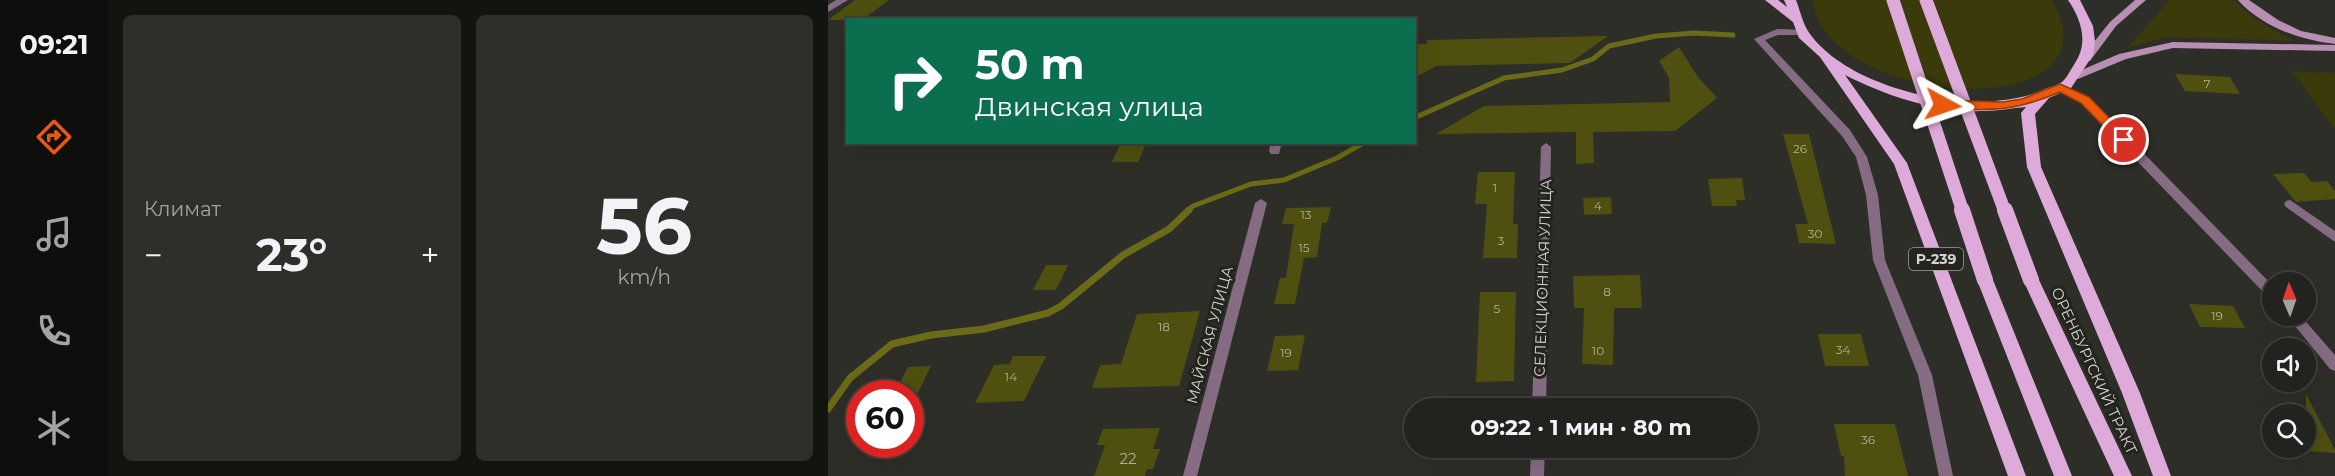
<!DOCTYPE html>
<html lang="ru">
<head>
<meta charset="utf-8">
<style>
	body { margin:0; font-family:Montserrat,sans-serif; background:#2e2f2b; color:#f1f3f6; height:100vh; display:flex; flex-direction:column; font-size:22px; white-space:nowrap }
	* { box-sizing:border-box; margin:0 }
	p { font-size:20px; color:#a2a4a4 }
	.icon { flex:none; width:33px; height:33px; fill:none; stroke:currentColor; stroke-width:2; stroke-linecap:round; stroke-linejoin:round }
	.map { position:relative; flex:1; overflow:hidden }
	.drawer { display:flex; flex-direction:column; gap:15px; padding:15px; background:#131310; width:720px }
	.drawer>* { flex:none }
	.top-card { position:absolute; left:18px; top:18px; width:570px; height:126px; border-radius:0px; box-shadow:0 6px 24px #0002,0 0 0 2px #3f3f3c; background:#0b6e4f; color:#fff; overflow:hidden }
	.needle { width:39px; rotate:358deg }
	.buttons { position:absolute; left:1434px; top:272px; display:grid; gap:12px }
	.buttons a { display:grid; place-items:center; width:54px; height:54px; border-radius:50%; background:#22221e; box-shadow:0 6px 24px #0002,0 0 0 2px #3f3f3c; font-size:30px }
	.speed { position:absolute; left:18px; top:380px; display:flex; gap:12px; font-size:30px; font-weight:700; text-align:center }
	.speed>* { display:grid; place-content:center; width:78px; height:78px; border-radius:50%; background:#22221e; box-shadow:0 6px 24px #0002,0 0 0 2px #3f3f3c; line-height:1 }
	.speed .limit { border:9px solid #d22; background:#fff; color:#111 }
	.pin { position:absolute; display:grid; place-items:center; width:51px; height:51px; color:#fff; margin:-26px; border:3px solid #fff; border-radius:50%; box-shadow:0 2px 6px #0007 }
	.me { position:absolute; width:66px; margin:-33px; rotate:95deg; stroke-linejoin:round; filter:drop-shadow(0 0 4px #0008) }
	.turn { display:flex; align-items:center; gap:21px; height:126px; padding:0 30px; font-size:27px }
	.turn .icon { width:78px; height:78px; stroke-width:2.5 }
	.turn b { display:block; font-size:42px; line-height:51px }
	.big { font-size:45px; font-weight:700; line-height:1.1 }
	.drawer .widget { flex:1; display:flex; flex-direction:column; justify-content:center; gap:9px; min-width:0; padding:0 21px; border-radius:9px; background:#2e2f2b }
	.drawer .dial { align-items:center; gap:0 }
	.dial b { font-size:78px; line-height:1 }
	.heat { display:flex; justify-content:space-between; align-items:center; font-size:33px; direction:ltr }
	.drawer .tiles { flex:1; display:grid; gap:15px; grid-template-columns:repeat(2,1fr) }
	.trip { position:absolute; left:576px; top:398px; width:354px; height:60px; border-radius:30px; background:#22221e; box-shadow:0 6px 24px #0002,0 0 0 2px #3f3f3c; font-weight:700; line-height:60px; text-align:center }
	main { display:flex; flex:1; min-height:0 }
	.tab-bar { display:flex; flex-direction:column; width:108px; justify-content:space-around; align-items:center; background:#0e0e0c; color:#a2a4a4 }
	.tab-bar .icon { width:42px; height:42px }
	.tab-bar .current { color:#ea580c }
	.tab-bar b { font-size:27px; color:#f1f3f6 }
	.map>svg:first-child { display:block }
	.green { fill:#3a3a0a }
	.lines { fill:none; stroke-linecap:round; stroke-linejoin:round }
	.stream-far1 { stroke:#6b6b17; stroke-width:5 }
	.stream { stroke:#6b6b17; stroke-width:7 }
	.building { fill:#4f4f10 }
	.street { fill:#856c83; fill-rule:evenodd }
	.secondary { fill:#b78fb3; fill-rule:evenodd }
	.primary { fill:#deaad9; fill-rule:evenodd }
	.primary-bridge-far1 { stroke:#deaad9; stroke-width:13 }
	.primary-bridge { stroke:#deaad9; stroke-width:16 }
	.route { fill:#ea580c; stroke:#983908; stroke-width:1.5 }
	.labels { text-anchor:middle; stroke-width:6; stroke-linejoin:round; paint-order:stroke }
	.number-label { font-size:12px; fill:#b2b2a0 }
	.shield { fill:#24241f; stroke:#9e9e9b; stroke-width:1.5 }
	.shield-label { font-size:14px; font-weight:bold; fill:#d3d3d0 }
	.street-label { font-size:15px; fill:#d3d3d0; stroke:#24241f }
	.near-number-label { font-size:15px; fill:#b2b2a0 }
</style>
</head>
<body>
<main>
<nav class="tab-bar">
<b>09:21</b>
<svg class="icon current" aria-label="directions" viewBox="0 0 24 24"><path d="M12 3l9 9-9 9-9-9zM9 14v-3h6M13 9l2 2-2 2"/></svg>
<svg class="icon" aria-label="music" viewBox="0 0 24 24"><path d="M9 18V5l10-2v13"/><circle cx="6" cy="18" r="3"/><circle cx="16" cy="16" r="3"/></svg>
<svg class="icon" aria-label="phone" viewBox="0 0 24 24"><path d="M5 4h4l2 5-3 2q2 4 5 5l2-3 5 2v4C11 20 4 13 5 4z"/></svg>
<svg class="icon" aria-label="climate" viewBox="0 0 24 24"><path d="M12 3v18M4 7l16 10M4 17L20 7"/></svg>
</nav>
<section class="drawer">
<div class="tiles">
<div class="widget"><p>Климат</p>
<div class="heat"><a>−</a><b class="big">23°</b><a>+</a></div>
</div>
<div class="widget dial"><b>56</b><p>km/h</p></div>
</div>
</section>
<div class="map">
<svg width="1507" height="476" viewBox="0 0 1507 476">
	<rect width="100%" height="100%" fill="#2d2e28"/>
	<g class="green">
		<path d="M985,0h239c73,127 -228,109 -239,0z"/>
		<path d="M1342,0h62l22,18 39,23 -127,-4 -39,11z"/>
		<path d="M1464,71l43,2v54h-2z"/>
	</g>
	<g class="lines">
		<g class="stream-far1">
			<path d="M586,118l90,-40 58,-8 31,-11 16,-13 47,-10 38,-3 39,2"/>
			<path d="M359,212l6,-6 58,-22 33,-4 53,-22 28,-16"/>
		</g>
		<path class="stream" d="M0,409l22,-31 42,-34 39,-9 53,-6 64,-16 13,-7 62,-51 46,-26 20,-19"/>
	</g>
	<g class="building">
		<path d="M27,0h34l-27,20h-34z"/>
		<path d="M780,36l-38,27 -134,3 -22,12v-34h13v-4z"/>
		<path d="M851,47l19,30 19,21 -42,33 -82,1 1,31 -18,1v-32l-140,2 48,-28 186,-4 -1,-24 -10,-17z"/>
		<path d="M1347,74l55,3 10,17 -55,-3z"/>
		<path d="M955,134h26l27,110 -37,-1 -4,-19h13z"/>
		<path d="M293,142h26l-9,20h-26z"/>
		<path d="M650,172h37l-2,52h5l-1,34h-34l4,-54h-12z"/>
		<path d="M1476,173l8,9 15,-1 8,10v8l-39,3 -23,-28z"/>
		<path d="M914,178l3,22h-9l1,6h-25l-4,-27z"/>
		<path d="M783,197l1,17 -28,1 -1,-17z"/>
		<path d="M503,207l-4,16h-5l-5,34 -13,1 -9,46h-21l6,-26h6l8,-54h-12l4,-16z"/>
		<path d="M218,265h22l-12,25h-23z"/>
		<path d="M812,275l2,33h-28l-1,57 -31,-1 2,-56h-10l-1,-32z"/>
		<path d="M652,292h36l-2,89 -38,1z"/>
		<path d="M1361,304l44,2 12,22 -45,-1z"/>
		<path d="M372,311l-21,75 -87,2 8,-23 21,-1 16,-50z"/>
		<path d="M990,334h43l8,32h-44z"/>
		<path d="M477,335l-7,35 -31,1 8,-35z"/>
		<path d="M185,356h33l-22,45 -49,2 19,-38 16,-1z"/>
		<path d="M103,366l-13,27h-24l14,-26z"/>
		<path d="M1478,394l29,56v3l-29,-2z"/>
		<path d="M1006,424h61l13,52h-63l-1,-20h-3z"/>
		<path d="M332,428l-7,21h7l-7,20h-6l-2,7h-51l11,-31h-8l6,-16z"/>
	</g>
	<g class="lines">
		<g class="street">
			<path d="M8,0h12l-20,12v-7z"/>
			<path d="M949,29l28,1v4l-3,1h-24l-13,5 85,90 17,27 11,38 7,65 47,115 21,101h-14l-21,-101 -45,-115 -7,-65 -10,-38 -14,-21 -88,-97z"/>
			<path d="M1232,85l29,12 183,188v13l-4,-1 -187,-194 -25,-13 -1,-2 1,-2z"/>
			<path d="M443,142h11l-3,12h-8l-2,-3z"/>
			<path d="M718,143l5,4 -5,261h-14l9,-261z"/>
			<path d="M433,199l6,4 -70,273h-14l72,-273z"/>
			<path d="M1462,200l45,31v11l-49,-35 -2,-3 2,-3z"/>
			<path d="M1458,315h14l35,40v16l-5,-2z"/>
			<path d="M703,447h14l-1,29h-14z"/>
		</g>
		<g class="secondary">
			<path d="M1307,0h11l-30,26 -26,35h-8v-4l28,-35z"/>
			<path d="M1410,0h11l29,20 23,11 34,7v6c-35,-4 -73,-17 -97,-44z"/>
			<path d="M1345,42l162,3v6l-162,-3 -47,11 -48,20h-8l-1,-2 1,-2 49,-21z"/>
		</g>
		<g class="primary">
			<path d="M937,0h13l9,7 -3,-7h12c4,10 7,25 14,34 42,58 172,85 235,55 5,-2 13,-4 17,-7 5,-4 9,-13 13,-19 14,-21 6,-44 -7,-63h12l13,26 2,15 -2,14 -22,33 -22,10 -14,16 6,53 99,226 31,83h-18l-31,-83 -95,-226 -6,-54 5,-6c-14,1 -28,4 -42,4 -48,2 -97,-15 -139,-36l62,88 119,313h-18l-114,-312 -74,-107 -21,-19 -6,-16z"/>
			<path d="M1157,274l6,1 2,5 79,196h-18l-77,-196 2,-5z"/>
			<path d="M1203,274l6,1 2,5 93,196h-18l-91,-196 2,-5z"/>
		</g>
		<g class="primary-bridge-far1">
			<path d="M1065,0l70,212"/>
			<path d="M1098,0l79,212"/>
		</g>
		<g class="primary-bridge">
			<path d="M1134,210l23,70"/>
			<path d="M1177,210l26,70"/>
		</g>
	</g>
	<path class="route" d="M1232,84l29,13 39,40v6h-8l-39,-40 -21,-11c-47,20 -67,18 -117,17l-6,-4 6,-5 60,2 19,-3z"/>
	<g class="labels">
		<g class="number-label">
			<text x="1379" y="88">7</text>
			<text x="972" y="153">26</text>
			<text x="667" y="192">1</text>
			<text x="770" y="210">4</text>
			<text x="478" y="219">13</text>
			<text x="987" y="238">30</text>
			<text x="673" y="245">3</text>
			<text x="476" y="252">15</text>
			<text x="779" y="296">8</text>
			<text x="669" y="313">5</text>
			<text x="1389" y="320">19</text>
			<text x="336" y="331">18</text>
			<text x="1015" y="354">34</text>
			<text x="770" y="355">10</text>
			<text x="458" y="357">19</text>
			<text x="183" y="381">14</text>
			<text x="1040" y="444">36</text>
		</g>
		<rect class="shield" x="1081" y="248" width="54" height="22" rx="4.5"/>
		<g class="shield-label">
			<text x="1108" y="264">Р-239</text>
		</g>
		<g class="street-label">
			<text transform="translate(715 278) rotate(-88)" y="5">СЕЛЕКЦИОННАЯ УЛИЦА</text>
			<text transform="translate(382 335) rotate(-75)" y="5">МАЙСКАЯ УЛИЦА</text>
			<text transform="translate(1266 371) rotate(65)" y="5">ОРЕНБУРГСКИЙ ТРАКТ</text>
		</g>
		<g class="near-number-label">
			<text x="300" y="464">22</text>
		</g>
	</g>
</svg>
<div class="buttons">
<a><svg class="needle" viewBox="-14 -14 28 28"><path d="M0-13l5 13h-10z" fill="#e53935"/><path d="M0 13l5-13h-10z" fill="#a2a4a4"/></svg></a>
<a><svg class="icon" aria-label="sound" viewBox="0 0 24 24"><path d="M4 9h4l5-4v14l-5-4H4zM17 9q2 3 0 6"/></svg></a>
<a><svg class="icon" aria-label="search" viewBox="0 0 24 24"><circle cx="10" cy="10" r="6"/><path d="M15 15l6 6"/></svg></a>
</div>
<div class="speed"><div class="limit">60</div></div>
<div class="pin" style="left:1296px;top:140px;background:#d93025"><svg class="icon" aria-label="arrive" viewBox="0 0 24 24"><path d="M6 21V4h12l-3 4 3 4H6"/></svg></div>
<svg class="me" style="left:1115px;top:105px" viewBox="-20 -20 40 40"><path d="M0-17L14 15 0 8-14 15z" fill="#ea580c" stroke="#fff" stroke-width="4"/></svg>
<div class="trip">09:22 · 1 мин · 80 m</div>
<div class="top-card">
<div class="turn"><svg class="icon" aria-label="right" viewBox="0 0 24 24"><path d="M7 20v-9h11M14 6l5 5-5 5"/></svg><div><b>50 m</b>Двинская улица</div></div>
</div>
</div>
</main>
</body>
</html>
